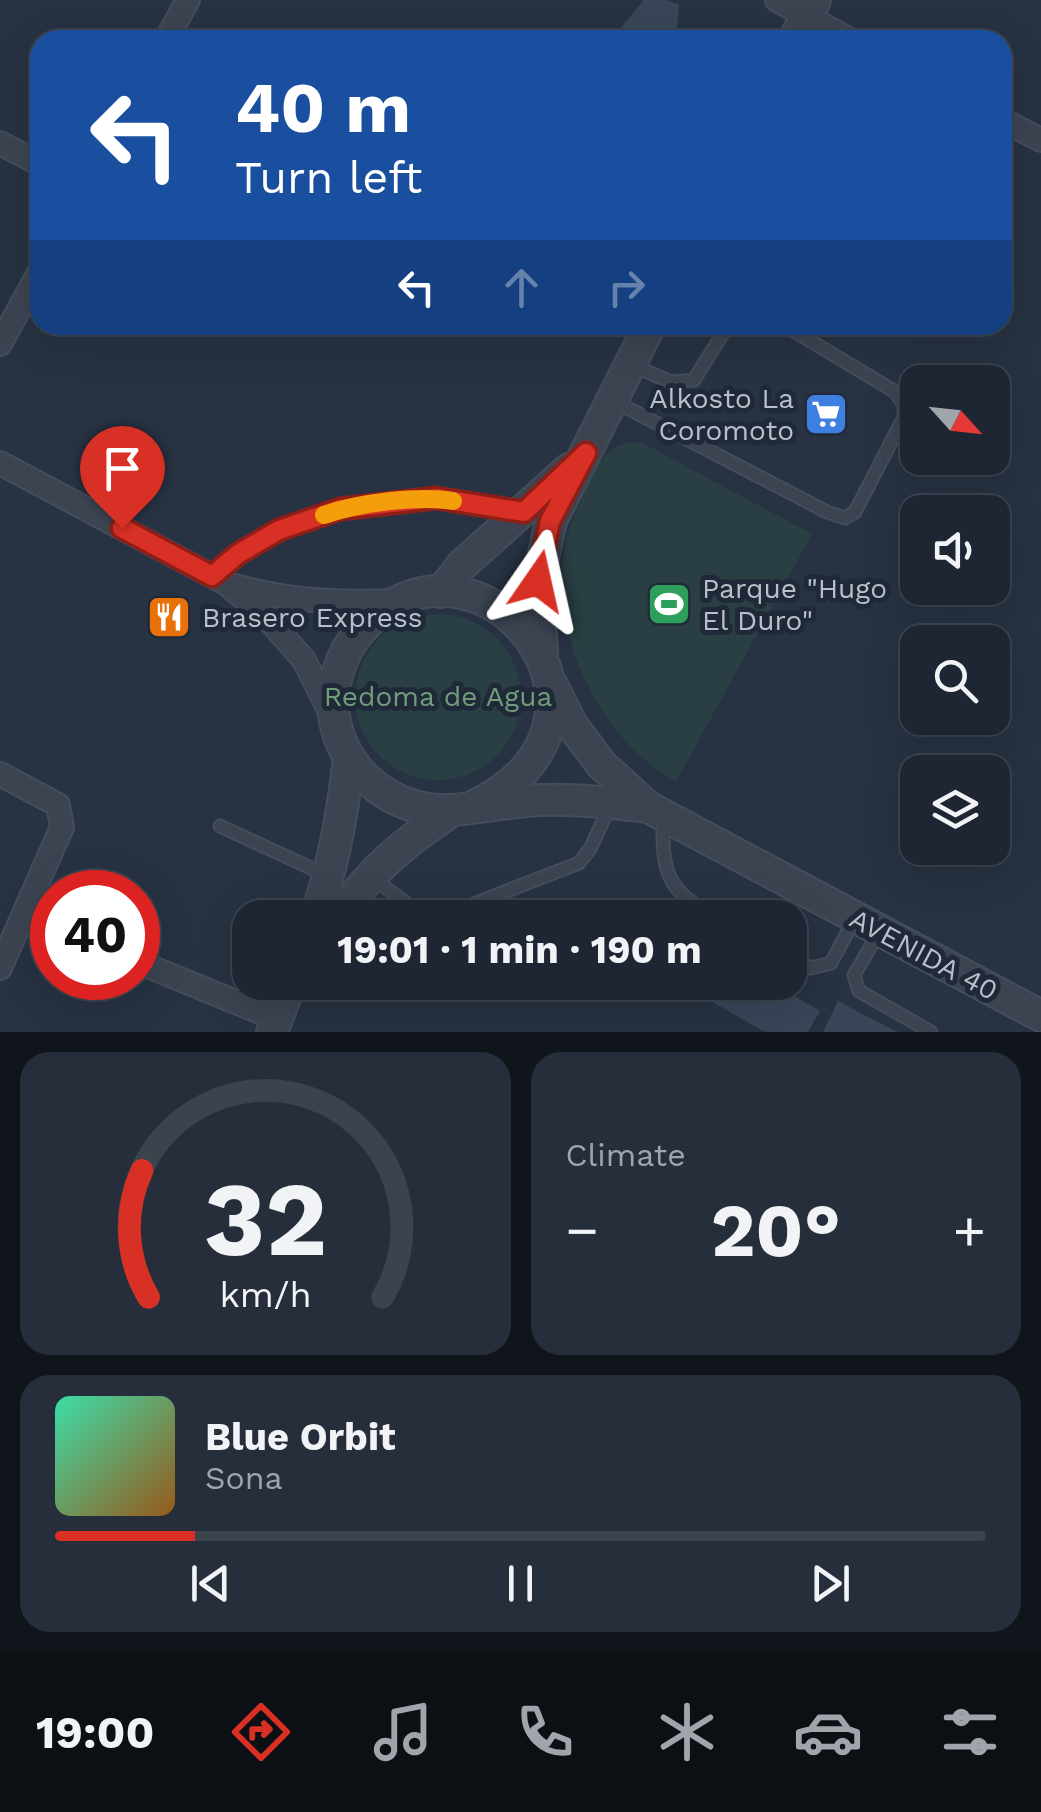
<!DOCTYPE html>
<html lang="en">
<head>
<meta charset="utf-8">
<style>
	body { margin:0; font-family:"Work Sans",sans-serif; background:#252e3a; color:#f1f3f6; height:100vh; display:flex; flex-direction:column; font-size:38px; white-space:nowrap }
	* { box-sizing:border-box; margin:0 }
	p { font-size:32px; color:#a0a5ac }
	.icon { flex:none; width:55px; height:55px; fill:none; stroke:currentColor; stroke-width:2; stroke-linecap:round; stroke-linejoin:round }
	.map { position:relative; height:1032px; overflow:hidden }
	.panel { display:flex; flex-direction:column; gap:20px; padding:20px; background:#10151c; flex:1 }
	.panel>* { flex:none }
	.banner { position:absolute; left:30px; top:30px; width:982px; height:305px; border-radius:30px; box-shadow:0 10px 40px #0002,0 0 0 2px #3b434d; background:#1a4fa0; color:#fff; overflow:hidden }
	.needle { width:65px; rotate:117deg }
	.controls { position:absolute; left:900px; top:365px; display:grid; gap:20px }
	.controls a { display:grid; place-items:center; width:110px; height:110px; border-radius:20px; background:#1d2632; box-shadow:0 10px 40px #0002,0 0 0 2px #3b434d; font-size:50px }
	.speed { position:absolute; left:30px; top:870px; display:flex; gap:20px; font-size:50px; font-weight:700; text-align:center }
	.speed>* { display:grid; place-content:center; width:130px; height:130px; border-radius:50%; background:#1d2632; box-shadow:0 10px 40px #0002,0 0 0 2px #3b434d; line-height:1 }
	.speed .limit { border:15px solid #d22; background:#fff; color:#111 }
	.pin { position:absolute; display:grid; place-items:center; width:85px; height:85px; color:#fff; margin:-102px -42px; border-radius:50% 50% 50% 0; rotate:-45deg; box-shadow:0 0 10px #0007 }
	.pin .icon { rotate:45deg }
	.me { position:absolute; width:110px; margin:-55px; rotate:11deg; stroke-linejoin:round; filter:drop-shadow(0 0 8px #0008) }
	.turn { display:flex; align-items:center; gap:35px; height:210px; padding:0 40px; font-size:45px }
	.turn .icon { width:130px; height:130px; stroke-width:2.5 }
	.turn b { display:block; font-size:70px; line-height:85px }
	.lanes { display:flex; align-items:center; height:95px; padding:0 40px; background:#0003; justify-content:center; gap:50px; direction:ltr }
	.lanes .off { opacity:.35 }
	.big { font-size:75px; font-weight:700; line-height:1.1 }
	.panel .card { flex:1; display:flex; flex-direction:column; justify-content:center; gap:15px; min-width:0; padding:0 35px; border-radius:30px; background:#252e3a }
	.panel .dial { align-items:center; gap:0 }
	.dial svg { height:260px; overflow:visible; fill:none; stroke:#3b434d; stroke-width:7; stroke-linecap:round; text-anchor:middle }
	.dial text { fill:#f1f3f6; stroke:none }
	.song { display:flex; align-items:center; gap:30px }
	.cover { width:120px; height:120px; border-radius:15px; background:linear-gradient(135deg,hsl(160 70% 55%),hsl(30 70% 35%)) }
	.played { height:10px; border-radius:5px; background:linear-gradient(90deg,#d93025 15%,#3b434d 15%) }
	.keys { display:flex; justify-content:space-around; direction:ltr }
	.heat { display:flex; justify-content:space-between; align-items:center; font-size:55px; direction:ltr }
	.panel .tiles { flex:1; display:grid; gap:20px; grid-template-columns:1fr 1fr }
	.card:last-child { grid-column:span 2 }
	.trip { position:absolute; left:232px; top:900px; width:575px; height:100px; border-radius:30px; background:#1d2632; box-shadow:0 10px 40px #0002,0 0 0 2px #3b434d; font-weight:700; line-height:100px; text-align:center }
	.menu { display:flex; height:160px; justify-content:space-around; align-items:center; background:#0c0f14; color:#a0a5ac }
	.menu .icon { width:70px; height:70px }
	.menu .selected { color:#d93025 }
	.menu b { font-size:45px; color:#f1f3f6 }
	.map>svg:first-child { display:block }
	.green { fill:#293f43 }
	.building { fill:#394658 }
	.lines { fill:none; stroke-linecap:round; stroke-linejoin:round }
	.service-casing { stroke:#454d5b; stroke-width:15 }
	.minor-casing { stroke:#454d5b; stroke-width:26 }
	.tertiary-casing { stroke:#454d5b; stroke-width:34 }
	.service { stroke:#3c4452; stroke-width:11 }
	.minor { stroke:#3c4452; stroke-width:22 }
	.tertiary { stroke:#3c4452; stroke-width:30 }
	.route-casing { stroke:#8d1f18; stroke-width:25 }
	.route { stroke:#d93025; stroke-width:18 }
	.slow { stroke:#f59e0b; stroke-width:18 }
	.labels { text-anchor:middle; stroke-width:10; stroke-linejoin:round; paint-order:stroke }
	.poi-label { font-size:28px; fill:#b9c0cc; stroke:#202937; text-anchor:start }
	.park-label { font-size:28px; fill:#709c7c; stroke:#202937 }
	.street-label { font-size:28px; fill:#b9c0cc; stroke:#202937 }
</style>
</head>
<body>
<div class="map">
<svg width="1041" height="1032" viewBox="0 0 1041 1032">
	<rect width="100%" height="100%" fill="#273242"/>
	<g class="green">
		<path d="M625,443h18l169,91 -136,248c-79,-45 -131,-155 -109,-245 4,-14 11,-29 17,-43 10,-22 18,-42 41,-51z"/>
		<circle cx="438" cy="697" r="83"/>
	</g>
	<g class="building">
		<path d="M644,0h24l11,5 -3,35h-65z"/>
		<path d="M629,904l25,14h-32z"/>
		<path d="M677,982h93l50,29 -12,21h-43z"/>
		<path d="M838,1001l59,31h-74z"/>
	</g>
	<g class="lines">
		<g class="service-casing">
			<g id="service">
				<path d="M632,365l39,17 23,-2 34,-55"/>
				<path d="M612,400l215,112 18,6 10,-6 49,-95v-13l-10,-13 -110,-66"/>
				<path d="M213,576l25,-22 41,-24 62,-21 95,-11 79,12"/>
				<path d="M663,819c-1,55 4,72 54,99"/>
				<path d="M220,826l106,49"/>
				<path d="M374,879l39,29 30,8 136,-53 11,-14 20,-43"/>
				<path d="M878,934l-24,41 5,16 72,41"/>
				<path d="M790,957l21,11 20,-5 24,-45"/>
			</g>
		</g>
		<g class="minor-casing">
			<g id="minor">
				<path d="M777,0l73,40"/>
				<path d="M166,40l22,-40"/>
				<path d="M1002,120l39,20"/>
				<path d="M0,143l40,21"/>
				<path d="M0,344l40,-73"/>
				<path d="M0,463l227,121 41,35 36,41 27,54"/>
				<path d="M235,586c58,16 104,17 163,15"/>
				<path d="M0,774l58,31 4,22 -62,141"/>
				<path d="M138,962l139,57"/>
			</g>
		</g>
		<g class="tertiary-casing">
			<g id="tertiary">
				<path d="M794,40l21,-40"/>
				<path d="M441,592l20,-26 108,-97"/>
				<path d="M542,653l-4,-72 13,-60 99,-196"/>
				<path d="M552,685l20,40 29,39 47,43 393,209"/>
				<path d="M474,806c181,-88 3,-303 -113,-176 -21,23 -32,60 -26,92 12,55 62,91 117,88 30,-2 60,-9 90,-10 36,-1 71,3 106,7"/>
				<path d="M315,918c19,-53 28,-105 34,-161"/>
				<path d="M338,918c35,-51 65,-74 115,-108"/>
				<path d="M272,1032l19,-50"/>
			</g>
		</g>
		<use href="#service" class="service"/>
		<use href="#minor" class="minor"/>
		<use href="#tertiary" class="tertiary"/>
	</g>
	<g class="lines">
		<g class="route-casing">
			<path id="route" d="M122,528l90,48 26,-22 41,-24 61,-21 96,-11 88,14 62,-59 -36,68 -12,60"/>
		</g>
		<use href="#route" class="route"/>
		<path class="slow" d="M324,515c34,-12 94,-20 129,-14"/>
	</g>
	<defs>
		<g id="supermarket-square" transform="scale(2.25)"><rect x="-9" y="-9" width="18" height="18" rx="4" fill="#3f7fe0" stroke="#202937"/><path d="M-6-5.5h2.5l.6 2H6L4.5 2H-2.5L-4.4-4H-6ZM-1.5 3.2a1.3 1.3 0 1 0 .1 0ZM3 3.2a1.3 1.3 0 1 0 .1 0Z" fill="#fff"/></g>
		<g id="stadium-square" transform="scale(2.25)"><rect x="-9" y="-9" width="18" height="18" rx="4" fill="#2e9e5b" stroke="#202937"/><path d="M0-5a6.5 5 0 1 0 0 10a6.5 5 0 1 0 0-10ZM-3.5-1.8h7v3.6h-7Z" fill="#fff"/></g>
		<g id="restaurant-square" transform="scale(2.25)"><rect x="-9" y="-9" width="18" height="18" rx="4" fill="#e8710a" stroke="#202937"/><path d="M-5-6h1v4h1v-4h1v4h1v-4h1v5L-1.5 .5V6h-2V.5L-5-1ZM5-6V6H3V1.5H1.5Q1.5-4 5-6Z" fill="#fff"/></g>
	</defs>
	<g fill-rule="evenodd">
		<use href="#supermarket-square" x="826" y="414"/>
		<use href="#stadium-square" x="669" y="604"/>
		<use href="#restaurant-square" x="169" y="617"/>
	</g>
	<g class="labels">
		<g class="poi-label">
			<text x="794" y="408" text-anchor="end">Alkosto La<tspan x="794" dy="32">Coromoto</tspan></text>
			<text x="702" y="598">Parque "Hugo<tspan x="702" dy="32">El Duro"</tspan></text>
			<text x="202" y="627">Brasero Express</text>
		</g>
		<g class="park-label">
			<text x="438" y="706">Redoma de Agua</text>
		</g>
		<g class="street-label">
			<text transform="translate(924 954) rotate(28)" y="10">AVENIDA 40</text>
		</g>
	</g>
</svg>
<div class="controls">
<a><svg class="needle" viewBox="-14 -14 28 28"><path d="M0-13l5 13h-10z" fill="#e53935"/><path d="M0 13l5-13h-10z" fill="#a0a5ac"/></svg></a>
<a><svg class="icon" aria-label="sound" viewBox="0 0 24 24"><path d="M4 9h4l5-4v14l-5-4H4zM17 9q2 3 0 6"/></svg></a>
<a><svg class="icon" aria-label="search" viewBox="0 0 24 24"><circle cx="10" cy="10" r="6"/><path d="M15 15l6 6"/></svg></a>
<a><svg class="icon" aria-label="layers" viewBox="0 0 24 24"><path d="M12 4l9 5-9 5-9-5zM3 14l9 5 9-5"/></svg></a>
</div>
<div class="speed"><div class="limit">40</div></div>
<div class="pin" style="left:122px;top:528px;background:#d93025"><svg class="icon" aria-label="arrive" viewBox="0 0 24 24"><path d="M6 21V4h12l-3 4 3 4H6"/></svg></div>
<svg class="me" style="left:538px;top:581px" viewBox="-20 -20 40 40"><path d="M0-17L14 15 0 8-14 15z" fill="#d93025" stroke="#fff" stroke-width="4"/></svg>
<div class="trip">19:01 · 1 min · 190 m</div>
<div class="banner">
<div class="turn"><svg class="icon" aria-label="left" viewBox="0 0 24 24"><path d="M17 20v-9H6M10 6l-5 5 5 5"/></svg><div><b>40 m</b>Turn left</div></div>
<div class="lanes"><svg class="icon" aria-label="left" viewBox="0 0 24 24"><path d="M17 20v-9H6M10 6l-5 5 5 5"/></svg><svg class="icon off" aria-label="ahead" viewBox="0 0 24 24"><path d="M12 20V5M6 11l6-6 6 6"/></svg><svg class="icon off" aria-label="right" viewBox="0 0 24 24"><path d="M7 20v-9h11M14 6l5 5-5 5"/></svg></div>
</div>
</div>
<section class="panel">
<div class="tiles">
<div class="card dial"><svg viewBox="0 0 100 80">
<path d="M14 69A42 42 0 1 1 86 69"/>
<path d="M14 69A42 42 0 0 1 12 30" stroke="#d93025"/>
<text x="50" y="56" font-size="32" font-weight="700">32</text>
<text x="50" y="72" font-size="11">km/h</text>
</svg></div>
<div class="card"><p>Climate</p>
<div class="heat"><a>−</a><b class="big">20°</b><a>+</a></div>
</div>
<div class="card">
<div class="song"><i class="cover"></i><div><b>Blue Orbit</b><p>Sona</p></div></div>
<div class="played"></div>
<div class="keys"><svg class="icon" aria-label="previous" viewBox="0 0 24 24"><path d="M18 5L8 12l10 7zM5 5v14"/></svg><svg class="icon" aria-label="pause" viewBox="0 0 24 24"><path d="M8 5v14M16 5v14"/></svg><svg class="icon" aria-label="next" viewBox="0 0 24 24"><path d="M6 5l10 7-10 7zM19 5v14"/></svg></div>
</div>
</div>
</section>
<nav class="menu">
<b>19:00</b>
<svg class="icon selected" aria-label="directions" viewBox="0 0 24 24"><path d="M12 3l9 9-9 9-9-9zM9 14v-3h6M13 9l2 2-2 2"/></svg>
<svg class="icon" aria-label="music" viewBox="0 0 24 24"><path d="M9 18V5l10-2v13"/><circle cx="6" cy="18" r="3"/><circle cx="16" cy="16" r="3"/></svg>
<svg class="icon" aria-label="phone" viewBox="0 0 24 24"><path d="M5 4h4l2 5-3 2q2 4 5 5l2-3 5 2v4C11 20 4 13 5 4z"/></svg>
<svg class="icon" aria-label="climate" viewBox="0 0 24 24"><path d="M12 3v18M4 7l16 10M4 17L20 7"/></svg>
<svg class="icon" aria-label="car" viewBox="0 0 24 24"><path d="M5 17H2v-5l4-1 3-4h7l3 4 3 1v5h-3M9 17h6M6 11h13"/><circle cx="7" cy="17" r="2"/><circle cx="17" cy="17" r="2"/></svg>
<svg class="icon" aria-label="filters" viewBox="0 0 24 24"><path d="M4 7h16M4 17h16"/><circle cx="9" cy="7" r="2"/><circle cx="15" cy="17" r="2"/></svg>
</nav>
</body>
</html>
